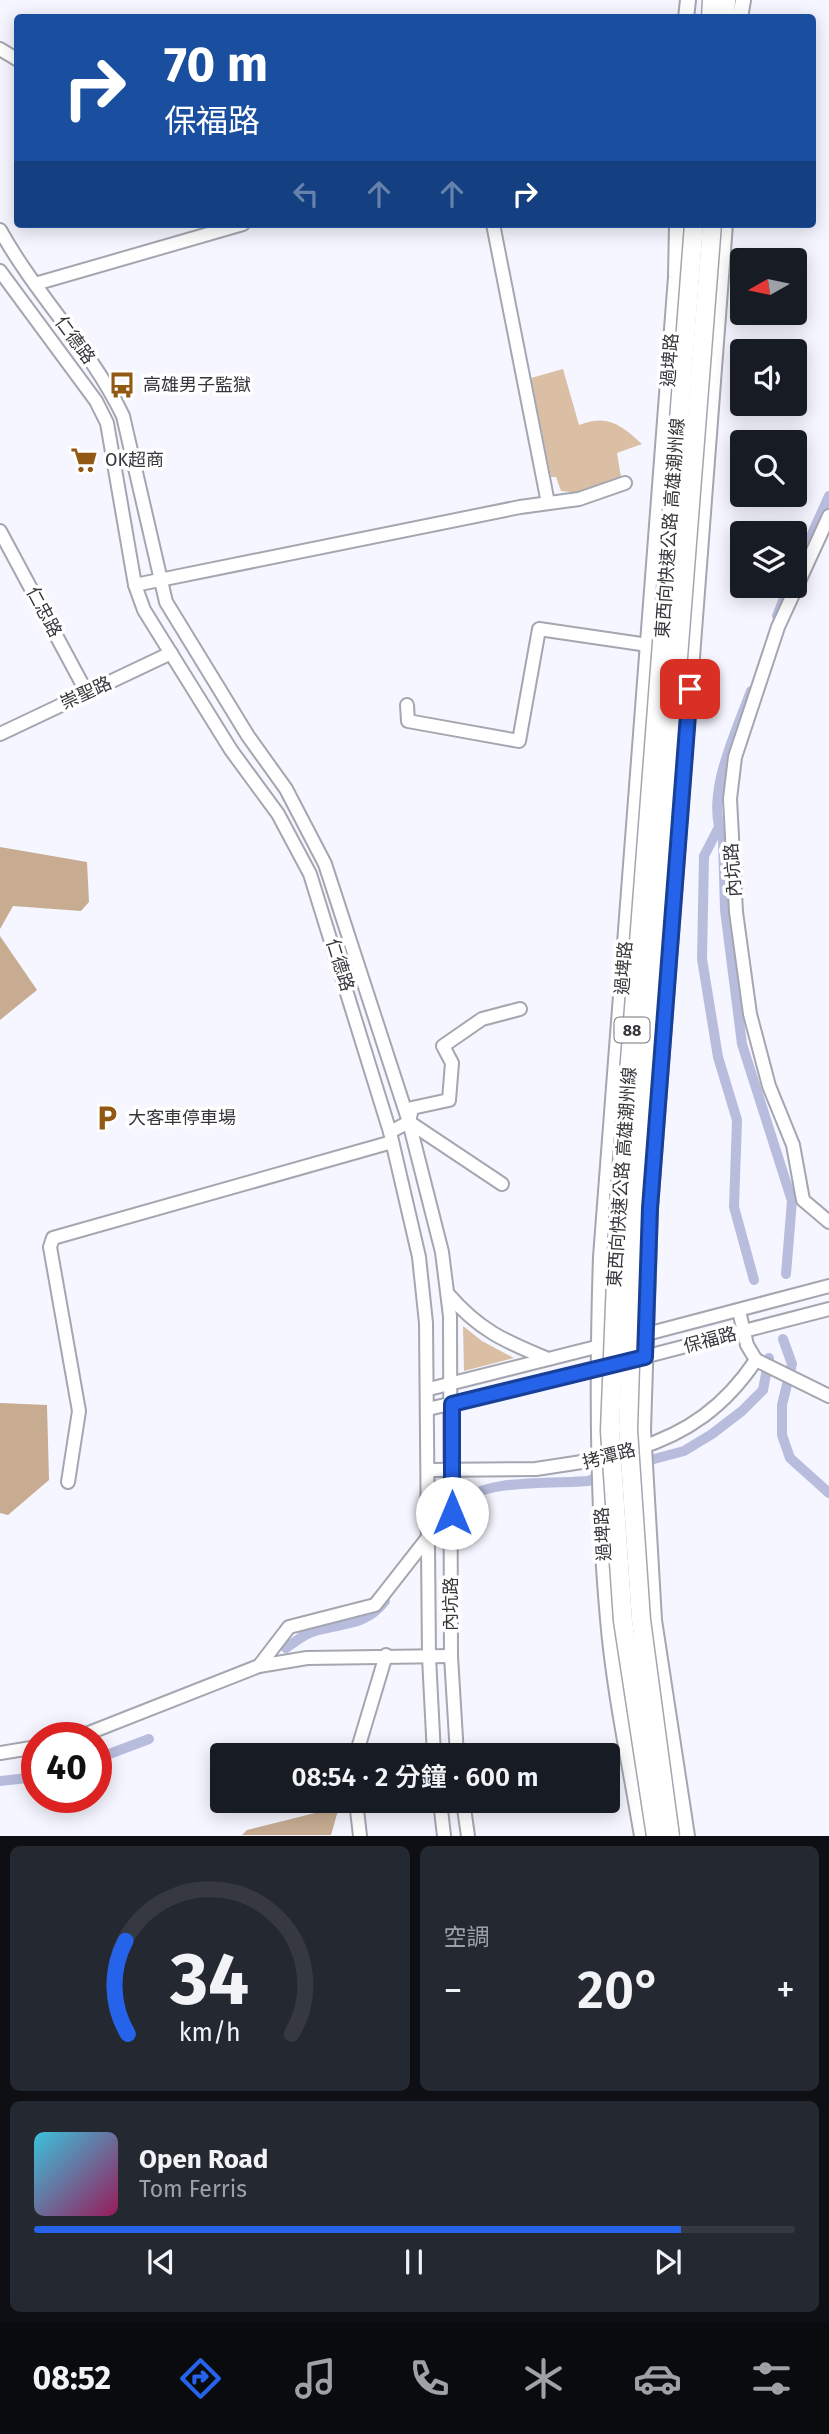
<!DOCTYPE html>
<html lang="zh-TW">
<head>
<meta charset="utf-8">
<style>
	body { margin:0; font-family:"Fira Sans","Noto Sans TC",sans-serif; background:#242831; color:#f1f3f6; height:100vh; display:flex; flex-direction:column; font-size:26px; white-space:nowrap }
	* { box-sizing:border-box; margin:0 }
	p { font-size:23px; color:#9ea1a6 }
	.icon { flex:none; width:38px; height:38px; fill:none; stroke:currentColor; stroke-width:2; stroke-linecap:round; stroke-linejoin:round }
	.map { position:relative; height:1836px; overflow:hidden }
	.drawer { display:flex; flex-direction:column; gap:10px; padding:10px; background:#0d0f14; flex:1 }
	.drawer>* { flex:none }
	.banner { position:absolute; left:14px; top:14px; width:802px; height:214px; border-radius:7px; box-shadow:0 4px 18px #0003; background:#1a4fa0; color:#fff; overflow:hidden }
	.needle { width:46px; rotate:261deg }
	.buttons { position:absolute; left:730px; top:248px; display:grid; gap:14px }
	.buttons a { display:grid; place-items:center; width:77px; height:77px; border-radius:7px; background:#171b24; box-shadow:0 4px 18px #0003; font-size:35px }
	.speed { position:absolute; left:21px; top:1722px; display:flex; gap:14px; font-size:35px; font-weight:700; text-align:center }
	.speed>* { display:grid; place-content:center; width:91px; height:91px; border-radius:50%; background:#171b24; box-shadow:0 4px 18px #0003; line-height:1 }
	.speed .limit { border:10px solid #d22; background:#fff; color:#111 }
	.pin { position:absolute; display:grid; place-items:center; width:60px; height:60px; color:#fff; margin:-30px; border-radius:14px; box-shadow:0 4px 10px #0006 }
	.me { position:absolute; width:77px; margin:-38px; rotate:0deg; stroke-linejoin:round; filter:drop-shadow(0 0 5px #0008) }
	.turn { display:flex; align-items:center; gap:24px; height:147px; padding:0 35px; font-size:32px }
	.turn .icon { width:91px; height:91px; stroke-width:2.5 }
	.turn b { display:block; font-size:49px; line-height:60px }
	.lanes { display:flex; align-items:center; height:66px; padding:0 35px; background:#0003; justify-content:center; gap:35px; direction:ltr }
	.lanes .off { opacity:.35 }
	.big { font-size:52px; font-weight:600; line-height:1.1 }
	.drawer .card { flex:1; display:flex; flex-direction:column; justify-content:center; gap:10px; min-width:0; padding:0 24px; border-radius:10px; background:#242831 }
	.drawer .dial { align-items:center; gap:0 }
	.dial svg { height:182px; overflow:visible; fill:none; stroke:#363941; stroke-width:7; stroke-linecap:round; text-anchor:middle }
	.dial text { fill:#f1f3f6; stroke:none }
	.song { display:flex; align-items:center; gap:21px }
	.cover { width:84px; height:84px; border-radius:10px; background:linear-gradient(135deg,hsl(190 70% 55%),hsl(330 70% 35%)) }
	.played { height:7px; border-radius:4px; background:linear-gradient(90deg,#2563eb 85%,#363941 85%) }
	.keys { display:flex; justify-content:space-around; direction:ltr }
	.heat { display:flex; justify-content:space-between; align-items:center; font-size:38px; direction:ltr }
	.drawer .tiles { flex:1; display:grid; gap:10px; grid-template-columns:1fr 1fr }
	.card:last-child { grid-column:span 2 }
	.trip { position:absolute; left:210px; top:1743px; width:410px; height:70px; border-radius:7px; background:#171b24; box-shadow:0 4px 18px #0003; font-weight:600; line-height:70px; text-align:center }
	.tab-bar { display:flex; height:112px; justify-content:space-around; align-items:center; background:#090b0e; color:#9ea1a6 }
	.tab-bar .icon { width:49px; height:49px }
	.tab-bar .selected { color:#2563eb }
	.tab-bar b { font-size:32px; color:#f1f3f6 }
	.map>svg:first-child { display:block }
	.green { fill:#dabfa5 }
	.forest { fill:#c7ac92 }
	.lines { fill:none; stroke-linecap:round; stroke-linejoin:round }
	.canal { stroke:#b8bdde; stroke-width:10 }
	.minor-casing { stroke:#a4a6b0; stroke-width:16 }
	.major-casing { stroke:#a4a6b0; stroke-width:18 }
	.highway-casing { stroke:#a4a6b0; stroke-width:21 }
	.minor { stroke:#fff; stroke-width:12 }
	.major { stroke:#fff; stroke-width:14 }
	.highway { stroke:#fff; stroke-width:18 }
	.highway-bridge-casing { stroke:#a4a6b0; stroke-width:21; stroke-linecap:butt }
	.highway-bridge { stroke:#fff; stroke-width:18 }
	.route-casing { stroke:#184099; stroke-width:18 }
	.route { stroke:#2563eb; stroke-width:12 }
	.labels { text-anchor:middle; stroke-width:7; stroke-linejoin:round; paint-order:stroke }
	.shield { fill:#fff; stroke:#727376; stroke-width:2 }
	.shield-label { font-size:16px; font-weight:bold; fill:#36373b }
	.street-label { font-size:18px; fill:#36373b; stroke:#fff }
	.poi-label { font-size:18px; fill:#36373b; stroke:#fff; text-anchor:start }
</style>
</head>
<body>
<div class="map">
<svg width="829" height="1836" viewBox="0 0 829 1836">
	<rect width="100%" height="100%" fill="#f5f6ff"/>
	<g class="green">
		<path d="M563,369l16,56c29,-11 41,-1 63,19l-25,9 4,24 -40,16 -20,-2 -5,-14h-5l-20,-99z"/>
		<path d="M463,1326l19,15 32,17 -50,13z"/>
	</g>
	<g class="forest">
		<path d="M0,847l87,15 2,40 -8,9 -68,-5 -13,23z"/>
		<path d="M0,936l37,54 -37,30z"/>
		<path d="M0,1403l47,2 2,75 -41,35 -8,-2z"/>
		<path d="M339,1807l-8,28h-89l5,-5z"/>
	</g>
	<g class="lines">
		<g class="canal">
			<path d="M794,574l35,-78"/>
			<path d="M777,616l12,-30"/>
			<path d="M751,691c-15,42 -47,104 -28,148l2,71 17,134 50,157 -6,73"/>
			<path d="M718,829l-14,27 -2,103 16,98 19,63 -3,87 20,73"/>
			<path d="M783,1339l9,25 -10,41v30l8,23 39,35"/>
			<path d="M639,1463l45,-12 28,-17 30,-23 21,-21 6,-32"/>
			<path d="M461,1505c14,-27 97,-21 127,-24l16,-6"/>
			<path d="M286,1648c9,-6 19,-15 29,-17 28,-8 51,-5 70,-30"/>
			<path d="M96,1759l53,-20"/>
			<path d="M0,1781l37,-4"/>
		</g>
		<g class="minor-casing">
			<g id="minor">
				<path d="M0,49l18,11"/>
				<path d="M493,224l55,279"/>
				<path d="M0,230c36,65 91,119 123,186l43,186 82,134 38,53 39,75 84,258 33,130 8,64 1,340 6,99"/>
				<path d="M0,271l96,130 11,22 28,162 9,25 87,140 47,64 32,60 80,258 29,125 7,66 3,334 5,98"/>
				<path d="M35,284l208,-60"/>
				<path d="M829,516l-51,111 -43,130 -5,42 6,113 14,102 19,72 24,59 10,55 26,22"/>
				<path d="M0,531l87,162"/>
				<path d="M135,585l385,-78 59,-8 46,-16"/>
				<path d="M407,705l1,16 111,20 20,-112 109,16"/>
				<path d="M0,734l171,-81"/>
				<path d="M409,1122l3,-14 37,-8 3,-37 -9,-17 39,-27 38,-10"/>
				<path d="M390,1132l19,-10 93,62"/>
				<path d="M448,1294c31,36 56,47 100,65"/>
				<path d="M739,1311l8,34 9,15 73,36"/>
				<path d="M639,1336l190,-50"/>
				<path d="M636,1359l193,-50"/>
				<path d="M429,1389l179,-45"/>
				<path d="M428,1409l177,-42"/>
				<path d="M636,1449c52,-16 89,-43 120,-89"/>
				<path d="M429,1470l107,-1 72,-11"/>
				<path d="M68,1482l11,-71 -29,-164 3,-9 339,-96"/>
				<path d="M259,1666l30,-39 86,-22 54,-69"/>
				<path d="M76,1738l183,-72 48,-8 144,-2"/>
				<path d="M0,1753l37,-6"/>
				<path d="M356,1755l30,-100"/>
				<path d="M356,1801l4,35"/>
				<path d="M440,1801l4,35"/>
				<path d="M463,1801l5,35"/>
			</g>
		</g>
		<g class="major-casing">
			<g id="major">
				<path d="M686,18l2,-18"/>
				<path d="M740,18l3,-18"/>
				<path d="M642,1836c-12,-72 -28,-145 -34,-217 -11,-121 -11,-241 -7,-362l75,-980 1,-53"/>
				<path d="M687,1836l-33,-216 -11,-190 7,-222 75,-984"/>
			</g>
		</g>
		<g class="highway-casing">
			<g id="highway">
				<path d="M711,18l1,-18"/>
				<path d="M725,18l1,-18"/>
			</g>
		</g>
		<use href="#minor" class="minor"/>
		<use href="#major" class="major"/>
		<use href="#highway" class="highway"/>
		<g class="highway-bridge-casing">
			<g id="highway-bridge">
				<path d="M656,1836l-33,-215 -13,-190 9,-227 75,-980"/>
				<path d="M670,1836l-29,-216 -13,-190 7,-224 77,-982"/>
			</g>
		</g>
		<use href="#highway-bridge" class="highway-bridge"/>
	</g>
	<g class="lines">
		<g class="route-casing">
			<path id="route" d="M452,1513v-109l193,-47 5,-149 40,-519"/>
		</g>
		<use href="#route" class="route"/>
	</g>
	<defs>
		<g id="bus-bare" transform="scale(2.1)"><path d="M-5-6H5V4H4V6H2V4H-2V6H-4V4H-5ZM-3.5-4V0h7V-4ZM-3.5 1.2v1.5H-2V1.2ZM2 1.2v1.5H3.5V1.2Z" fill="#915913" stroke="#fff" stroke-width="2.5" paint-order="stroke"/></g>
		<g id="supermarket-bare" transform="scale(2.1)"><path d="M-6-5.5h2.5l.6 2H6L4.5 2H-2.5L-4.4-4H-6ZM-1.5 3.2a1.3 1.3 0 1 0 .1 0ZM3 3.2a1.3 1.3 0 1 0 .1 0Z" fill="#915913" stroke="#fff" stroke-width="2.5" paint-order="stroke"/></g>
		<g id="parking-bare" transform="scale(2.1)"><path d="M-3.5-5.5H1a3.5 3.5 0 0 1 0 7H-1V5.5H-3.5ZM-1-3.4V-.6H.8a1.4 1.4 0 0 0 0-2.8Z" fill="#915913" stroke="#fff" stroke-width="2.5" paint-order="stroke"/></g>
	</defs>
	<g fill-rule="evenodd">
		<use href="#bus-bare" x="122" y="385"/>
		<use href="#supermarket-bare" x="84" y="460"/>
		<use href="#parking-bare" x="107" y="1118"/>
	</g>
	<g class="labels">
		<rect class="shield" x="614.5" y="1017.5" width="35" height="25" rx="5"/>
		<g class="shield-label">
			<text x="632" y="1036">88</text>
		</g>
		<g class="street-label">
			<text transform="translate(75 340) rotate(54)" y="6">仁德路</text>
			<text transform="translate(670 360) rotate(-86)" y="6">過埤路</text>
			<text transform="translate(670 528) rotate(-86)" y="6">東西向快速公路 高雄潮州線</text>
			<text transform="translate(44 612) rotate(62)" y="6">仁忠路</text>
			<text transform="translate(86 693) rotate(-25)" y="6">崇聖路</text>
			<text transform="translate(733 870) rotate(-94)" y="6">內坑路</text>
			<text transform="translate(340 965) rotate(73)" y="6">仁德路</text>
			<text transform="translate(624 968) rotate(-86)" y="6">過埤路</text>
			<text transform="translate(622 1177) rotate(-86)" y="6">東西向快速公路 高雄潮州線</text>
			<text transform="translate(710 1340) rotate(-15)" y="6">保福路</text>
			<text transform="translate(609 1456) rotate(-15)" y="6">拷潭路</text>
			<text transform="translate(603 1534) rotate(-93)" y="6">過埤路</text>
			<text transform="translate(451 1604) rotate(-90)" y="6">內坑路</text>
		</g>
		<g class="poi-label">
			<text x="143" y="391">高雄男子監獄</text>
			<text x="105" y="466">OK超商</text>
			<text x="128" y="1124">大客車停車場</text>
		</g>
	</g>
</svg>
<div class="buttons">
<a><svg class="needle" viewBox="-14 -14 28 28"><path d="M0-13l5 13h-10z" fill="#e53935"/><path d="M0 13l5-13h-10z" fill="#9ea1a6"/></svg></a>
<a><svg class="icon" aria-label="sound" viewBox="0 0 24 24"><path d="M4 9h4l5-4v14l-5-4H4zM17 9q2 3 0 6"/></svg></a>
<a><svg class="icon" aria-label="search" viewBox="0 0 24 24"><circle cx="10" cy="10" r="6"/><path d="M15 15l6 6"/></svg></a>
<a><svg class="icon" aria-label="layers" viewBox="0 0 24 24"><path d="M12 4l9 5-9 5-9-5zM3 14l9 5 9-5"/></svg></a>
</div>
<div class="speed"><div class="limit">40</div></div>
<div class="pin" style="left:690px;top:689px;background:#d93025"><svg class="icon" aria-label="arrive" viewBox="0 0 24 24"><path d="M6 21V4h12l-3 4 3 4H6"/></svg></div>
<svg class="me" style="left:452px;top:1513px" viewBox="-20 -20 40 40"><circle r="19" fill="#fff"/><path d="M0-13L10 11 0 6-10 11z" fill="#2563eb"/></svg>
<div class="trip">08:54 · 2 分鐘 · 600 m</div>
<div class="banner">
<div class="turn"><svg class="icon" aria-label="right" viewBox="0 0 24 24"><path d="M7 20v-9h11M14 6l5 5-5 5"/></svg><div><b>70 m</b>保福路</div></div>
<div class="lanes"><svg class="icon off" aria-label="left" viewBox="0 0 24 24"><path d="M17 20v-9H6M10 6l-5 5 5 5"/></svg><svg class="icon off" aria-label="ahead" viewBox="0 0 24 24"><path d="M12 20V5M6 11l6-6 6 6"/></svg><svg class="icon off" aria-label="ahead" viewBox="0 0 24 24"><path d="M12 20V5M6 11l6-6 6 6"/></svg><svg class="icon" aria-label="right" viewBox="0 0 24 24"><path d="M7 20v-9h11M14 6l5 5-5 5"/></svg></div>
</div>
</div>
<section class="drawer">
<div class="tiles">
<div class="card dial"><svg viewBox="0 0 100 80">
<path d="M14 69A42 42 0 1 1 86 69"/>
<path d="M14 69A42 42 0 0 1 13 28" stroke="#2563eb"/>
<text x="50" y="56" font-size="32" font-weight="700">34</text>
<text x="50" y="72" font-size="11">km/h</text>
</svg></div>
<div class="card"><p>空調</p>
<div class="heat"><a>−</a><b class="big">20°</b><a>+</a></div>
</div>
<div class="card">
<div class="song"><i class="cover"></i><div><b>Open Road</b><p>Tom Ferris</p></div></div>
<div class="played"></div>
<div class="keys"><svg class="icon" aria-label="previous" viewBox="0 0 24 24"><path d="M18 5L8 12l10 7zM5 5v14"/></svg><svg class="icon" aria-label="pause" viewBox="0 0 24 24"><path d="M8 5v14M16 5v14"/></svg><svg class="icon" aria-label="next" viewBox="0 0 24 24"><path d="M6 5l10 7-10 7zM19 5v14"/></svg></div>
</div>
</div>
</section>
<nav class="tab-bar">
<b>08:52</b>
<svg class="icon selected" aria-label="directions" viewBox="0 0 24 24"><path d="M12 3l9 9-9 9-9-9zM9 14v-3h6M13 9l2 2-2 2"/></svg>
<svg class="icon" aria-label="music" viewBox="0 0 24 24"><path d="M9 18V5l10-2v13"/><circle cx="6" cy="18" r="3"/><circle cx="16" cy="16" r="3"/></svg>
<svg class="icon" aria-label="phone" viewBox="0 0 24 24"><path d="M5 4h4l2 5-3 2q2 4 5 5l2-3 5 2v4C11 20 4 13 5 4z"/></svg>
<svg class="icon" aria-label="climate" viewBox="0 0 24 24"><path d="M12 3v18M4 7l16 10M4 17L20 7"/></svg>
<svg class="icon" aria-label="car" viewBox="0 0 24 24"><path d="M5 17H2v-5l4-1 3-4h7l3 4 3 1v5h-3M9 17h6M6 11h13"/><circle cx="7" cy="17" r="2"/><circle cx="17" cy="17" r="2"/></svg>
<svg class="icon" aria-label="filters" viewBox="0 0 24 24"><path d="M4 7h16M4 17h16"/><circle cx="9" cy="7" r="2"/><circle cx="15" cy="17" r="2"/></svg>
</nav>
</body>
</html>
